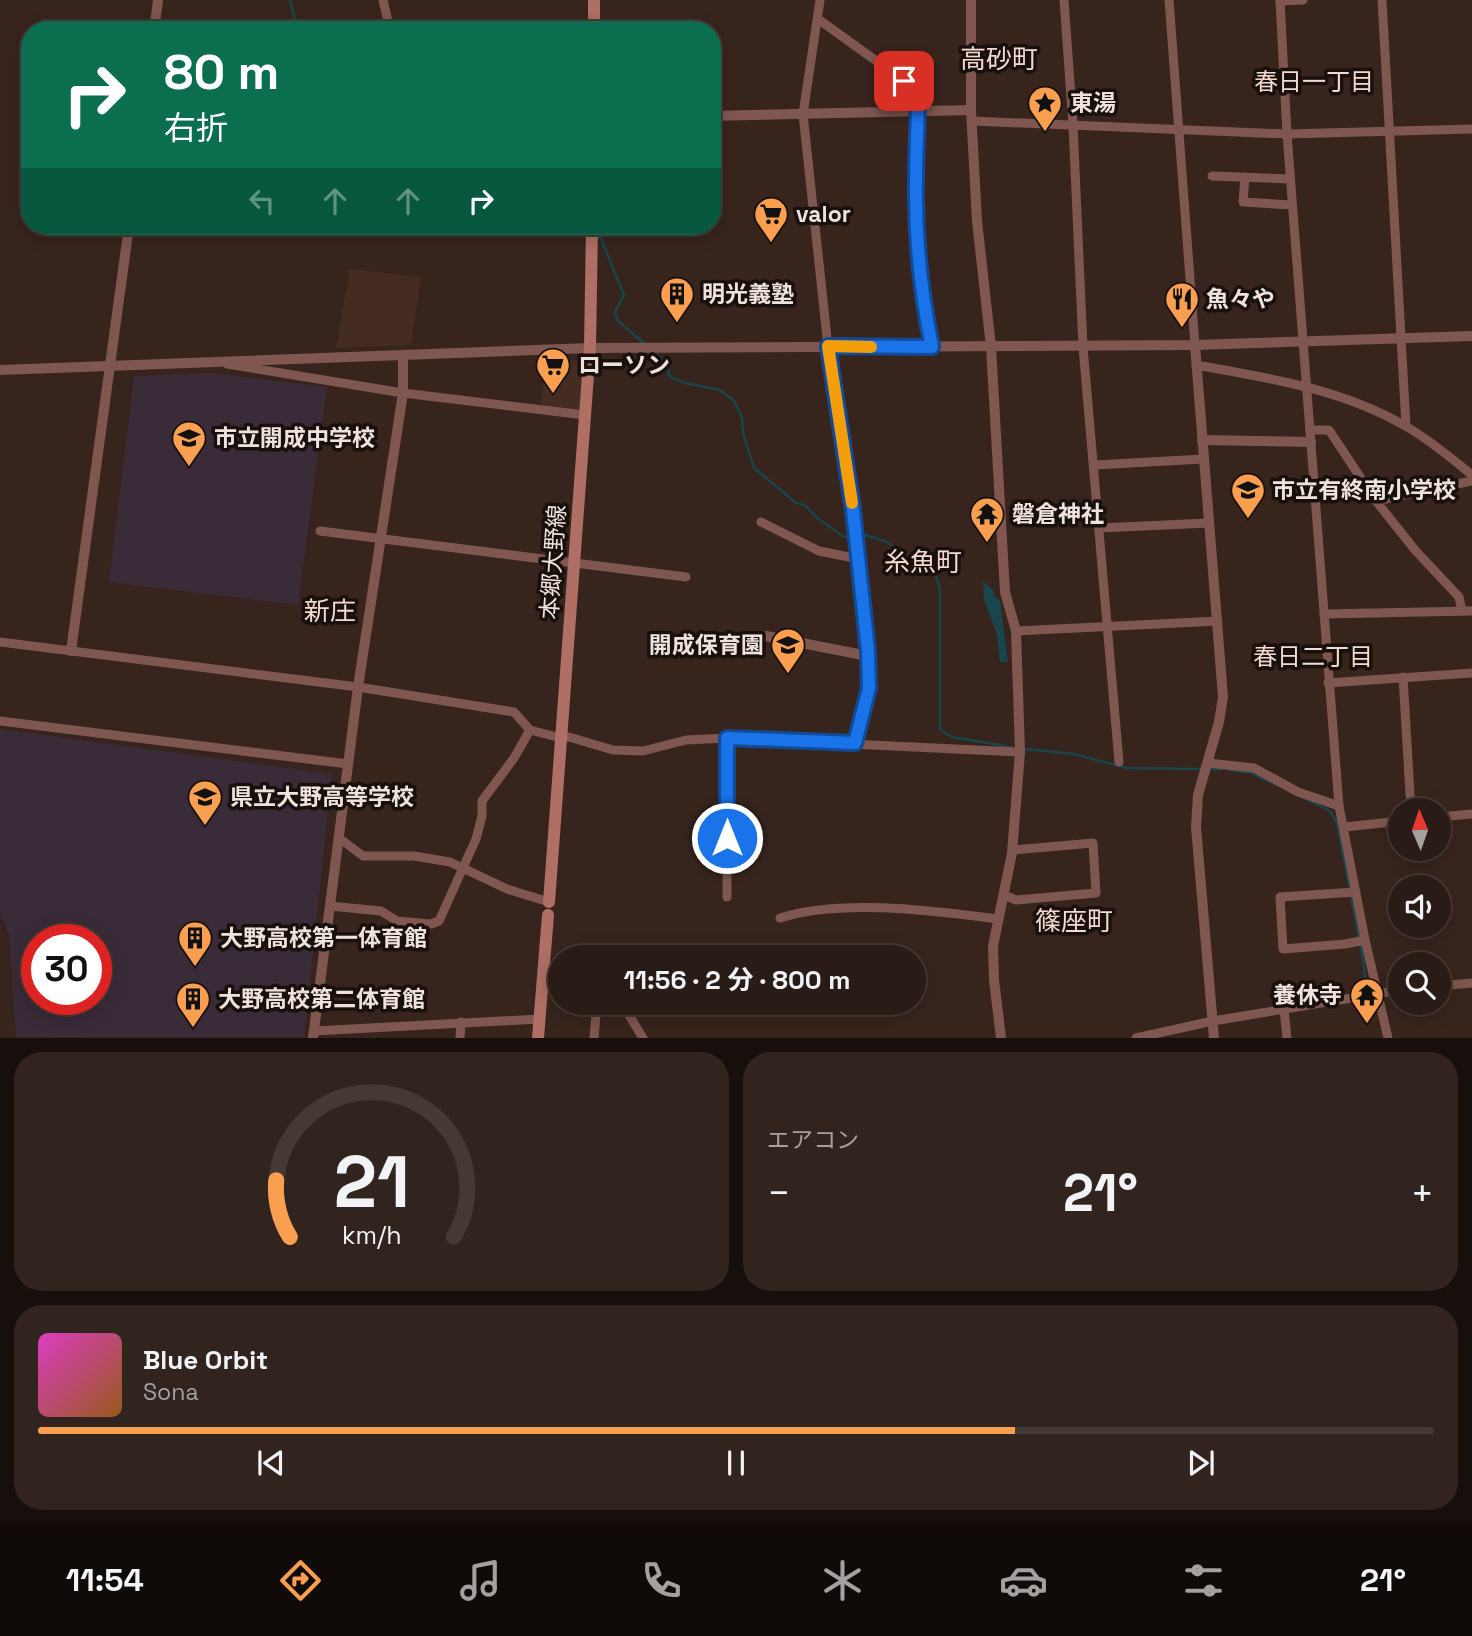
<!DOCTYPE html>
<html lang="ja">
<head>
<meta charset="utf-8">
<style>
	body { margin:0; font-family:"Space Grotesk","Noto Sans JP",sans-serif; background:#31241f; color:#f1f3f6; height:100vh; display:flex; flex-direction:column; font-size:26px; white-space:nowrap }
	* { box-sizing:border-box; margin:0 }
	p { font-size:23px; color:#a5a1a1 }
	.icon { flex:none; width:38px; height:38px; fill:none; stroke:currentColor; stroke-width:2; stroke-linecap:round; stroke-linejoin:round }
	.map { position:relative; height:1038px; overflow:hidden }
	.side { display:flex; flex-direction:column; gap:14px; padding:14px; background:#170f0c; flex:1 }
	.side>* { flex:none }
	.hud { position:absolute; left:21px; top:21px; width:700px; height:214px; border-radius:28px; box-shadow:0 4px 18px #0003,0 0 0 2px #453935; background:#0b6e4f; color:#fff; overflow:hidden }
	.needle { width:46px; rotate:358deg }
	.fabs { position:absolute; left:1388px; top:798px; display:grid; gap:14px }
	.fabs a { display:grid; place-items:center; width:63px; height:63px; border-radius:50%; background:#291b16; box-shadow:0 4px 18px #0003,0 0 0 2px #453935; font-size:35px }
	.speed { position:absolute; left:21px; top:924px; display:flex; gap:14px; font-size:35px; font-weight:700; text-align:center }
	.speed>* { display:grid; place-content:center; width:91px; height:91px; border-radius:50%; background:#291b16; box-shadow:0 4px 18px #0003,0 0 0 2px #453935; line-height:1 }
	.speed .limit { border:10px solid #d22; background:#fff; color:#111 }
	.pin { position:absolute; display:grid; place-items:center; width:60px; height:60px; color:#fff; margin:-30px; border-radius:14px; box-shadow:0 4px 10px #0006 }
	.me { position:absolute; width:77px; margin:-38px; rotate:0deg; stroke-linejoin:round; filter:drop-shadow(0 0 5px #0008) }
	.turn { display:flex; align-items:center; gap:24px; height:147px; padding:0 28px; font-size:32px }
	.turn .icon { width:91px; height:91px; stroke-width:2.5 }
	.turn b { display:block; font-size:49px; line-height:60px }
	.lanes { display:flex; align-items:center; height:66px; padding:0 28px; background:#0003; justify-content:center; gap:35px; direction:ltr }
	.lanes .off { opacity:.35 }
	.big { font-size:52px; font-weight:700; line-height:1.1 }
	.side .widget { flex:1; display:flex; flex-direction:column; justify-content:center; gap:10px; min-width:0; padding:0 24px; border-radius:28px; background:#31241f }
	.side .dial { align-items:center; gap:0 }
	.dial svg { height:182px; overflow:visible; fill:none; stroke:#453935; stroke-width:7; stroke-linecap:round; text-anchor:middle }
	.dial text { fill:#f1f3f6; stroke:none }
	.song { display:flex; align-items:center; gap:21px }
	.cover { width:84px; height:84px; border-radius:10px; background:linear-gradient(135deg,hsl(310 70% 55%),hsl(30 70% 35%)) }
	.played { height:7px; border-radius:4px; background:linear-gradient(90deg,#fa9f4f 70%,#453935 70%) }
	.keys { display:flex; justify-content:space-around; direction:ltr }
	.heat { display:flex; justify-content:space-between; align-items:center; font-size:38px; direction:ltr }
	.side .tiles { flex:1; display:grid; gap:14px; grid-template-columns:1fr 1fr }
	.widget:last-child { grid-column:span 2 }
	.trip { position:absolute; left:548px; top:945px; width:378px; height:70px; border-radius:35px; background:#291b16; box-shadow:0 4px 18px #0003,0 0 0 2px #453935; font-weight:700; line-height:70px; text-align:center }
	.menu { display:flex; height:112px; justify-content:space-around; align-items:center; background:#100b09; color:#a5a1a1 }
	.menu .icon { width:49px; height:49px }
	.menu .active { color:#fa9f4f }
	.menu b { font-size:32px; color:#f1f3f6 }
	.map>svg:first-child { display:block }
	.built { fill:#452c22 }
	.education { fill:#3a2b38; fill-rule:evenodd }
	.water { fill:#19454c }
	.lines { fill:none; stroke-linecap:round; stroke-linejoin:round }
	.stream { stroke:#19454c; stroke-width:2.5 }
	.minor { stroke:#7f5750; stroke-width:9 }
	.tertiary { stroke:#7f5750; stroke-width:10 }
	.secondary { stroke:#af6f64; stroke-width:12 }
	.route-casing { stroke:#114b97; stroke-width:18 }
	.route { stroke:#1a73e8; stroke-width:12 }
	.slow { stroke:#f59e0b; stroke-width:12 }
	.labels { text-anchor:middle; stroke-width:7; stroke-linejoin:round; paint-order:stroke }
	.poi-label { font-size:23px; font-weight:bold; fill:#efe2dd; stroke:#18100c; text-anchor:start }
	.street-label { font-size:23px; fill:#efe2dd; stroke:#18100c }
	.neighbourhood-label { font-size:24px; fill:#f3d9cf; stroke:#18100c }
	.quarter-label { font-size:26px; fill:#f3d9cf; stroke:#18100c }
</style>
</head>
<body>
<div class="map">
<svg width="1472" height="1038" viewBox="0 0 1472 1038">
	<rect width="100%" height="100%" fill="#37241d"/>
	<g class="built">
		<path d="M350,269l71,8 -10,68 -75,3z"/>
		<path d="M583,360l-3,51 -39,-5 5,-44z"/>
	</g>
	<g class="education">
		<path d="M211,373l116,14 -29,218 -189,-23 25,-206z"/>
		<path d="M0,729l332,45 -28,263h-288l-7,-102 -9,-23zM37,940h59v59h-59z"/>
	</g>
	<path class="water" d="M983,581l11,10 1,6 5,3 8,62h-8l-3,-28 -13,-34z"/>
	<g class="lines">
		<g class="stream">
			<path d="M290,0l8,30"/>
			<path d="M398,226l11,9h18l18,-9"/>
			<path d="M535,226l5,2 28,-2"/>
			<path d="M595,234l6,5 23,56 -9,17 3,9 28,24"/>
			<path d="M653,351l12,11 5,15 15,6 35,7 14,11 8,17 1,15 11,35 42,35 9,2 11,12 28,20 21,-2 20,6 32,19 19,17 4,11v142l12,7 59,10"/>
			<path d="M1025,749l49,5 53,14 74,1"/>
			<path d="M1208,769h14"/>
			<path d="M1229,770l22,3 28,13"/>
			<path d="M1304,798l26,13 7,12 26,136 5,42"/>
		</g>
		<g class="minor">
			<path d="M383,0l7,30"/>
			<path d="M820,0l-17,114 25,233 25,163 15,141v38l-13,54"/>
			<path d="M1064,0l9,125 10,222 36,415"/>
			<path d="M1169,0l26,345"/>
			<path d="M1280,0l7,134 52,672 26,134 23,98"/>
			<path d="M1382,0l24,426"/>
			<path d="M1280,1l23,-1"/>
			<path d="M818,19l100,72 -2,93 6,109 10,54"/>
			<path d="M972,121l315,13 185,-5"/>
			<path d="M1212,176l78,3"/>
			<path d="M1245,177l-2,25 49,3"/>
			<path d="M227,364l176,29 182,22"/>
			<path d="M1196,365c73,13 147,24 211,62 23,13 44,31 65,48"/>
			<path d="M1310,430h19l47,71 39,49 44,47 3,14"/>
			<path d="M1095,465l108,-6"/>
			<path d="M1376,501l96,-20"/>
			<path d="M761,522l58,29 40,8"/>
			<path d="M1100,528l108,-5"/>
			<path d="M320,531l366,46"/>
			<path d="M1324,614l148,-3"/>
			<path d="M1016,631l202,-10"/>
			<path d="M0,642l358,45 156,25 16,18 31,8 8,-1 44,13 30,1 43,-11 41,-2 293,14"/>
			<path d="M1403,677l8,133"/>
			<path d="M1328,683l144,-10"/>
			<path d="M0,721l348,43"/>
			<path d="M1208,763l46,5 44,24 41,14"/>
			<path d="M1438,817l34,-3"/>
			<path d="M1345,827l55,-6"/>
			<path d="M339,838l24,18h51l36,6 57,27 42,13"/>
			<path d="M1356,892l-76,5 3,52 62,-5 20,-4"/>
			<path d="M1004,895l12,5 80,-7 -3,-50 -80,7"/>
			<path d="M727,897v-159"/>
			<path d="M330,906l51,5 16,10 34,3 8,-3 37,-82 6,-23v-15l32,-43 16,-28"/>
			<path d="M780,918c62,-20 154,-7 219,1"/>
			<path d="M1438,986l34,-3"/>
			<path d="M542,987l18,1"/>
			<path d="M609,1003l17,7 17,28"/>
			<path d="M1284,1009l3,29"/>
			<path d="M314,1031l226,-12"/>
			<path d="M460,1038l1,-16"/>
			<path d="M594,1038l3,-35"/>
			<path d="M1136,1038l77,-17 187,-31"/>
		</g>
		<g class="tertiary">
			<path d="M971,0v110l6,111 14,126 14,245 11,39 4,121 -8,101 -19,93 1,34 7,58"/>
			<path d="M154,30l4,-30"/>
			<path d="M712,116l259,-6"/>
			<path d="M1195,345l28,352 -4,25 -21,73 -2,32 18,211"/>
			<path d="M0,370l590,-22 605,-3 277,-9"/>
			<path d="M1202,440l109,2"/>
			<path d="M766,636l102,20"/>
			<path d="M71,651l58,-425"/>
			<path d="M313,1038l45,-351 45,-294v-38"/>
		</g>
		<g class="secondary">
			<path d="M594,30v-30"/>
			<path d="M549,902l41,-554 2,-122"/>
			<path d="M538,1038l10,-123"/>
		</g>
	</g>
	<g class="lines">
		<g class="route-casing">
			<path id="route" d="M727,838v-100l128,5 14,-55 -1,-37 -15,-141 -25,-164 104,1c-11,-54 -17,-110 -16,-165 0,-30 2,-61 2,-91l-14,-10"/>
		</g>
		<use href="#route" class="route"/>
		<path class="slow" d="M852,503l-24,-157 43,1"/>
	</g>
	<defs>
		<g id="sight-pin" transform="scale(1.75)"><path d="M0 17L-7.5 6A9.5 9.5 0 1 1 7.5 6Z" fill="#fa9f4f" stroke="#18100c"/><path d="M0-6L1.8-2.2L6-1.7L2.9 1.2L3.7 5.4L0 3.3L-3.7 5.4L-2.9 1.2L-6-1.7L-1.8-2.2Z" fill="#111"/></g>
		<g id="supermarket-pin" transform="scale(1.75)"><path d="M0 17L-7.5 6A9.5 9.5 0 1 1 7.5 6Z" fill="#fa9f4f" stroke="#18100c"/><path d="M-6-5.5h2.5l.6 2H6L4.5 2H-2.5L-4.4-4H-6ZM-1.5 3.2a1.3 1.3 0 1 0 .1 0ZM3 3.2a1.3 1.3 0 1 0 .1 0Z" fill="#111"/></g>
		<g id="building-pin" transform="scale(1.75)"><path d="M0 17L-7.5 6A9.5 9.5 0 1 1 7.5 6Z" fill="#fa9f4f" stroke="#18100c"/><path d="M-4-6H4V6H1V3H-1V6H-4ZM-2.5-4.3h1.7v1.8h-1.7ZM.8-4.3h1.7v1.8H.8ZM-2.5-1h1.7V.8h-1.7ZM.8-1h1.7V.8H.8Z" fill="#111"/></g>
		<g id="restaurant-pin" transform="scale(1.75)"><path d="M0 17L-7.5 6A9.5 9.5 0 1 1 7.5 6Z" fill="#fa9f4f" stroke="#18100c"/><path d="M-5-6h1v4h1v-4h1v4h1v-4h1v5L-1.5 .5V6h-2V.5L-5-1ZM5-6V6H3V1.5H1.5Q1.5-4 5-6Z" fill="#111"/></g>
		<g id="school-pin" transform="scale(1.75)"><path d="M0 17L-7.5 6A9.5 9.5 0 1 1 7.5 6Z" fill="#fa9f4f" stroke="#18100c"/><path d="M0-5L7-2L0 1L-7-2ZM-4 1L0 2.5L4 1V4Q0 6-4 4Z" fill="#111"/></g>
		<g id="temple-pin" transform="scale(1.75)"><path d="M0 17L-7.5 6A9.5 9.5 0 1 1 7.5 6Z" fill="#fa9f4f" stroke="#18100c"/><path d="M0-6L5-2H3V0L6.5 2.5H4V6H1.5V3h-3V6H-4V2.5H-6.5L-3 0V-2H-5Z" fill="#111"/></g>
	</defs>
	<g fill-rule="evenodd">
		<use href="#sight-pin" x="1045" y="103"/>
		<use href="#supermarket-pin" x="771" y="214"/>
		<use href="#building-pin" x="677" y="294"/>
		<use href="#restaurant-pin" x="1182" y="299"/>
		<use href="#supermarket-pin" x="553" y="365"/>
		<use href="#school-pin" x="189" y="438"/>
		<use href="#school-pin" x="1248" y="490"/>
		<use href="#temple-pin" x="987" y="514"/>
		<use href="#school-pin" x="788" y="645"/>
		<use href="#school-pin" x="205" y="797"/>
		<use href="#building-pin" x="195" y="938"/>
		<use href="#temple-pin" x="1367" y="995"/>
		<use href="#building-pin" x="193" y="999"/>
	</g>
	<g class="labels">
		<g class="poi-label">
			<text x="1070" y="111">東湯</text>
			<text x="796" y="222">valor</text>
			<text x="702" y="302">明光義塾</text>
			<text x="1206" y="307">魚々や</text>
			<text x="578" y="373">ローソン</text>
			<text x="214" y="446">市立開成中学校</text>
			<text x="1272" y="498">市立有終南小学校</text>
			<text x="1012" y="522">磐倉神社</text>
			<text x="764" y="653" text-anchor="end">開成保育園</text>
			<text x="230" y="805">県立大野高等学校</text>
			<text x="220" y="946">大野高校第一体育館</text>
			<text x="1342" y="1003" text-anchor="end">養休寺</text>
			<text x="218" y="1007">大野高校第二体育館</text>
		</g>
		<g class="street-label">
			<text transform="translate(553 562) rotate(-86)" y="8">本郷大野線</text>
		</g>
		<g class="neighbourhood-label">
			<text x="1314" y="90">春日一丁目</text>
			<text x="1313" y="665">春日二丁目</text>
		</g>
		<g class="quarter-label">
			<text x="999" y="68">高砂町</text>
			<text x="923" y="571">糸魚町</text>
			<text x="330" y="620">新庄</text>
			<text x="1074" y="930">篠座町</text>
		</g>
	</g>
</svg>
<div class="fabs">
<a><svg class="needle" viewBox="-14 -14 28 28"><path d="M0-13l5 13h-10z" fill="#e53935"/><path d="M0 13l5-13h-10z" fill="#a5a1a1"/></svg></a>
<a><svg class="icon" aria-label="sound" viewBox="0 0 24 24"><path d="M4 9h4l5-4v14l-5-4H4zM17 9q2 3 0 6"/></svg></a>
<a><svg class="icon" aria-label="search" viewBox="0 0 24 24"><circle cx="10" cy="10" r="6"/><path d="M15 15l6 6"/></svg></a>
</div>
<div class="speed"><div class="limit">30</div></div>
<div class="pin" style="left:904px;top:81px;background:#d93025"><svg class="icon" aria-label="arrive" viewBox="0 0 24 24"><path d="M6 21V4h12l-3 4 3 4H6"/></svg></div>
<svg class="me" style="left:727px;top:838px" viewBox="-20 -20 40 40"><circle r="17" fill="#1a73e8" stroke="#fff" stroke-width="3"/><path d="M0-11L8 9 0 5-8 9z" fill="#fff"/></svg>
<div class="trip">11:56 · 2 分 · 800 m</div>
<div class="hud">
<div class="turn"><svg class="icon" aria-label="right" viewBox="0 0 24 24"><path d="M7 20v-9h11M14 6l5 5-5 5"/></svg><div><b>80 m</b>右折</div></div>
<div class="lanes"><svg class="icon off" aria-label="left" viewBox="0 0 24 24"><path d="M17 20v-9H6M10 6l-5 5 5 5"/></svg><svg class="icon off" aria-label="ahead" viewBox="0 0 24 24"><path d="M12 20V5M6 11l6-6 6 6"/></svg><svg class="icon off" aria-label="ahead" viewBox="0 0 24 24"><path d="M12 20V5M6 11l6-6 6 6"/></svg><svg class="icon" aria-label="right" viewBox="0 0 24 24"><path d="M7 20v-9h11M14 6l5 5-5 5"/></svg></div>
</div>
</div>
<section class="side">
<div class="tiles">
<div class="widget dial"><svg viewBox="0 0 100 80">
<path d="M14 69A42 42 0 1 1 86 69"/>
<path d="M14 69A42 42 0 0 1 8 44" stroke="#fa9f4f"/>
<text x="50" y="56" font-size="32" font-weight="700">21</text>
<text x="50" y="72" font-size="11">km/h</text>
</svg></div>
<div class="widget"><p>エアコン</p>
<div class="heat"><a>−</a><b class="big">21°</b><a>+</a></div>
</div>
<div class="widget">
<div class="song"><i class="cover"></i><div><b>Blue Orbit</b><p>Sona</p></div></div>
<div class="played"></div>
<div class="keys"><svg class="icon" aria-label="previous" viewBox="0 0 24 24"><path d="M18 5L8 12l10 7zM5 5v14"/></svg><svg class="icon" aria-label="pause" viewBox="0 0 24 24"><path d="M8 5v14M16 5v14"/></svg><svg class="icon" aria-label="next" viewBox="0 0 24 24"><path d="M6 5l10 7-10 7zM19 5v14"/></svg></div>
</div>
</div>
</section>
<nav class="menu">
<b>11:54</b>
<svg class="icon active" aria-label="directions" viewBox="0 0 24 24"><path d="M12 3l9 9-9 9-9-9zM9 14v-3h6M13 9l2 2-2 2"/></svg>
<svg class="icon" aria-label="music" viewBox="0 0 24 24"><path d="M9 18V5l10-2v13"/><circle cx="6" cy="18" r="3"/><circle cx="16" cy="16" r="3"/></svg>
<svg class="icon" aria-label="phone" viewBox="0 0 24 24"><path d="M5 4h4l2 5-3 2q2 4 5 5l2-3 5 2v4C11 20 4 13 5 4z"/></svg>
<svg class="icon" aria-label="climate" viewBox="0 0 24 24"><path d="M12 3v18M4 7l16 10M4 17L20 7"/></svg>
<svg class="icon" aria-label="car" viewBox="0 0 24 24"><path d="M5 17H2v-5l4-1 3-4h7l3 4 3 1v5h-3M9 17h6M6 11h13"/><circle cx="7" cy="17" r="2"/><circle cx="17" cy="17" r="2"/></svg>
<svg class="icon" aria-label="filters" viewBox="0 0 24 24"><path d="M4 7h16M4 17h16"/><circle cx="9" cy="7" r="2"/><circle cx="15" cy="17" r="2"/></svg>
<b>21°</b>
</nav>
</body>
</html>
